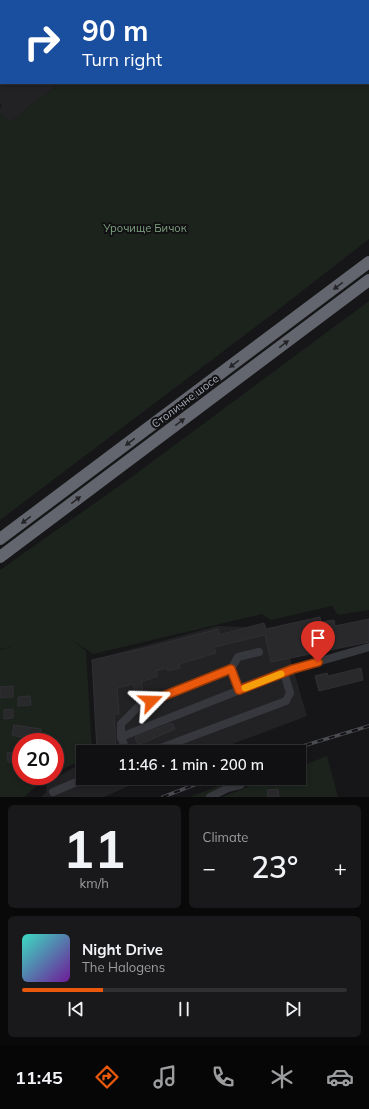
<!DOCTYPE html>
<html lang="en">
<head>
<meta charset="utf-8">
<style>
	body { margin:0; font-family:Mulish,sans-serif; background:#19191b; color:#f1f3f6; height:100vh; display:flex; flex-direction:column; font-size:15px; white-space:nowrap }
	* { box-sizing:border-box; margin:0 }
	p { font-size:13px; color:#9c9d9f }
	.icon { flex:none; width:22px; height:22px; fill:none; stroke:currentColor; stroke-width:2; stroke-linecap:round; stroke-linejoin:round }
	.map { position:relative; height:797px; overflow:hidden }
	.drawer { display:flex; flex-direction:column; gap:8px; padding:8px; background:#09090a; flex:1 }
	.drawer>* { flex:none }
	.hud { position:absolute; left:0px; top:0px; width:369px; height:84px; box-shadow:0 2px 6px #0003,0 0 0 1px #303032; background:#1a4fa0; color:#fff; overflow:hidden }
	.speed { position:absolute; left:12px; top:733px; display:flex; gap:8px; font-size:20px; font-weight:700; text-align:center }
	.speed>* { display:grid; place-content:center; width:52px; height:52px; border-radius:50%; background:#101012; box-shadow:0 2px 6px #0003,0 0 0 1px #303032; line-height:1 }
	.speed .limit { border:6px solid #d22; background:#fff; color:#111 }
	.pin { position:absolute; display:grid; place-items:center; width:34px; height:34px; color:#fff; margin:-41px -17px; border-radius:50% 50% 50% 0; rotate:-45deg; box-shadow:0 0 4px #0007 }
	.pin .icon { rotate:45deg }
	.me { position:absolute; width:44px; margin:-22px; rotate:68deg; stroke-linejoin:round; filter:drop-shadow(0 0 3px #0008) }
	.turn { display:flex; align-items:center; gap:14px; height:84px; padding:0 16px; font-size:18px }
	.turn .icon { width:52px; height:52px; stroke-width:2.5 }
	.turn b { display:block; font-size:28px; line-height:34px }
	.big { font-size:30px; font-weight:600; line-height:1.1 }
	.drawer .card { flex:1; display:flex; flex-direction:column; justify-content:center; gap:6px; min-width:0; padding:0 14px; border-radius:6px; background:#19191b }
	.drawer .dial { align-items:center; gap:0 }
	.dial b { font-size:52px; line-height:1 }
	.song { display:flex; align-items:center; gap:12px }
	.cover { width:48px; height:48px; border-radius:6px; background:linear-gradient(135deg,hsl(170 70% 55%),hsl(280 70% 35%)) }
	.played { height:4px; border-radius:2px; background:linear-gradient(90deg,#ea580c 25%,#303032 25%) }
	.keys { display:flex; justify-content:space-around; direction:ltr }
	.heat { display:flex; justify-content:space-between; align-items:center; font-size:22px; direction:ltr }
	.drawer .tiles { flex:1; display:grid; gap:8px; grid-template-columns:1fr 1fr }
	.card:last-child { grid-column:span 2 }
	.trip { position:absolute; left:76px; top:745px; width:230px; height:40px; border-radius:0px; background:#101012; box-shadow:0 2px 6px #0003,0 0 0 1px #303032; font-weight:600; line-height:40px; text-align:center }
	.menu { display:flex; height:64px; justify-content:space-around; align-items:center; background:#060607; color:#9c9d9f }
	.menu .icon { width:28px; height:28px }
	.menu .selected { color:#ea580c }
	.menu b { font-size:18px; color:#f1f3f6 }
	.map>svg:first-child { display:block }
	.built { fill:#222225 }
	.green { fill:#1c231d }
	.building { fill:#29292c; stroke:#303034 }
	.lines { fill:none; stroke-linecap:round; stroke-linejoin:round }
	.minor { stroke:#37383d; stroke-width:8 }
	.highway { stroke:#63666e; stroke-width:12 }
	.rail-casing { stroke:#4a4c52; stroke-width:3.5 }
	.rail { stroke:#111113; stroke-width:2; stroke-dasharray:6; stroke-linecap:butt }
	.oneway { fill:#26262a }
	.route-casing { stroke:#983908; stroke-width:10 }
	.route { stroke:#ea580c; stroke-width:7 }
	.slow { stroke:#f59e0b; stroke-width:7 }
	.labels { text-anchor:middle; stroke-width:4; stroke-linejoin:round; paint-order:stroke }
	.park-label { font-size:11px; fill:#7fa381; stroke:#111113 }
	.street-label { font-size:11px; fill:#a8adb8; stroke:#111113 }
</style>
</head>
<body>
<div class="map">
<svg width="369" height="797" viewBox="0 0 369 797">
	<rect width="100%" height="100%" fill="#161618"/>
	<g class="built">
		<path d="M0,0h158l-157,1v82h59l-50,39 -10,-9v-5l2,-3 -2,-1z"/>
		<path d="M320,617l1,5 13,-2 1,6 34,-7v23l-79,16 17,58 -96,36h-114l-5,-92 125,-34 29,1 18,-4 2,6z"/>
		<path d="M83,763v15h64l-43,19h-63l5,-4 1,-11z"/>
	</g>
	<g class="green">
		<path d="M158,0h211v239l-95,74 -274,207v-407l10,9 50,-39h308v-82h-211z"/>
		<path d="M369,301v309l-31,5 -6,-9 -61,14 -9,-6 -169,40 -22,-15 15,12 6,101h-9v7l-28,14v-31h-34v34h28l-5,3 -20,18h-24v-147l12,-3 -12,2v-79l129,-91z"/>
		<path d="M327,756l11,41h-116l49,-19h28v-11z"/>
		<path d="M239,778h15l-42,15 -6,4h-16z"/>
	</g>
	<g class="building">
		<path d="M320,617l1,5 13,-2 1,6 34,-7v23l-98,20 -6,-27 -51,12 2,6 -37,11 1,4 -12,3 -1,-3 -11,3 2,5 -17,6 2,8 -8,3 -2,-9 -16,4 2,26h-5l2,34 -19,2 -5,-90 58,-13 68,-18 1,6 45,-12 2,6z"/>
		<path d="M361,668l2,12 -44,11 -4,-15 12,-3 1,3z"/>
		<path d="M13,686v11l-13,1v-11z"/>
		<path d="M30,696l1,9 -13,1v-9z"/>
		<path d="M13,709v9l-9,1v-9z"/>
		<path d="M172,723l3,6 -37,16 -3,-8z"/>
		<path d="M14,725l27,4 -1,8 -16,-3v4l-12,-3z"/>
		<path d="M21,752v10h-13l-1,-9z"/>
		<path d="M278,789l1,8h-11l-1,-7z"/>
	</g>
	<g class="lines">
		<g class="minor">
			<path d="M131,0l1,1"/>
			<path d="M145,1l1,-1"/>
			<path d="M231,669l7,-12 21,-5"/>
			<path d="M121,737v-13l17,-17 93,-38 8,21"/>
			<path d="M127,752l-6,-15 172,-68 76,-22"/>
			<path d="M150,752l136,-51 4,-8 -6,-20"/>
			<path d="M53,792l33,-14"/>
			<path d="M210,797l18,-9 12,-3"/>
		</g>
		<g class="highway">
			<path d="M0,539l369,-277"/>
			<path d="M0,557l369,-277"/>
		</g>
		<g class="rail-casing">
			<g id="rail">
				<path d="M22,1l2,-1"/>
				<path d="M0,16l1,-1"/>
				<path d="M0,72h1"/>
				<path d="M283,752l86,-26"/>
				<path d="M163,797l49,-19"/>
			</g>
		</g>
		<use href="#rail" class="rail"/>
	</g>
	<defs><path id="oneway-solid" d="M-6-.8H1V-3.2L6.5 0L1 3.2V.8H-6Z"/></defs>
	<g class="oneway">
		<use href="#oneway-solid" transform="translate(338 286) rotate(143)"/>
		<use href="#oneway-solid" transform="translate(284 344) rotate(-37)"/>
		<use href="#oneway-solid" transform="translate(234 364) rotate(143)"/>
		<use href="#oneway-solid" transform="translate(180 422) rotate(-37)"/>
		<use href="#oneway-solid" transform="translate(130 442) rotate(143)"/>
		<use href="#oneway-solid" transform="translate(76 500) rotate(-37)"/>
		<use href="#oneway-solid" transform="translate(26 520) rotate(143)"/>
	</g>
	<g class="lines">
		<g class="route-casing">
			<path id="route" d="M151,701l80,-32 8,21 54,-21 25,-7"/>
		</g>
		<use href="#route" class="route"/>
		<path class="slow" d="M245,688l36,-14"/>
	</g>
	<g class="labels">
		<g class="park-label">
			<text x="145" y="232">Урочище Бичок</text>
		</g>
		<g class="street-label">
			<text transform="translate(185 401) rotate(-37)" y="4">Столичне шосе</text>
		</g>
	</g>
</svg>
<div class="speed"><div class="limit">20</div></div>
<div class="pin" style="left:318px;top:662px;background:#d93025"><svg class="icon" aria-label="arrive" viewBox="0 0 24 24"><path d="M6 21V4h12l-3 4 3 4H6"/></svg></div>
<svg class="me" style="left:151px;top:701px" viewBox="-20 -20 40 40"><path d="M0-17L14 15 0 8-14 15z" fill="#ea580c" stroke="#fff" stroke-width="4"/></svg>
<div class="trip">11:46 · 1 min · 200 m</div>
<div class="hud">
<div class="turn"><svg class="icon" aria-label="right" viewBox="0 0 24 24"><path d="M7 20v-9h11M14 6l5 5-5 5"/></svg><div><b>90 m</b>Turn right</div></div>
</div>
</div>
<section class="drawer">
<div class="tiles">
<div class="card dial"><b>11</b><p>km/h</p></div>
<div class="card"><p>Climate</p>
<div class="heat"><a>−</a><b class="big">23°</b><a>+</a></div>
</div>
<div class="card">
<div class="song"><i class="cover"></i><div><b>Night Drive</b><p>The Halogens</p></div></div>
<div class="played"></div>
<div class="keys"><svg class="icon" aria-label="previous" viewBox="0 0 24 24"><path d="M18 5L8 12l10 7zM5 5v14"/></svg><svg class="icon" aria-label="pause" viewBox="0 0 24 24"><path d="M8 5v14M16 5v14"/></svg><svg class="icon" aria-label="next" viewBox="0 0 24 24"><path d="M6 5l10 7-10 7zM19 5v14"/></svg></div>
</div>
</div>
</section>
<nav class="menu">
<b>11:45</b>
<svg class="icon selected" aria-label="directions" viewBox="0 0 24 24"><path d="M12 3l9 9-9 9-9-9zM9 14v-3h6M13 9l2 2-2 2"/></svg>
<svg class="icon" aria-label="music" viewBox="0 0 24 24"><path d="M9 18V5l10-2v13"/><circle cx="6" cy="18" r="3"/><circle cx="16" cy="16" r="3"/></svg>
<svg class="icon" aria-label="phone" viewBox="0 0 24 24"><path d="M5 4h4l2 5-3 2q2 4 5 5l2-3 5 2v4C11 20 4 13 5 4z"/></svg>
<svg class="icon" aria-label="climate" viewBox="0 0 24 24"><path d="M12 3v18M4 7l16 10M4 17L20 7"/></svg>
<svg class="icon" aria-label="car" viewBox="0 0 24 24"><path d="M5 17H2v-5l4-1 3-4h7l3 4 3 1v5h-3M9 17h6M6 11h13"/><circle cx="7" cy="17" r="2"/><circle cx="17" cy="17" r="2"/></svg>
</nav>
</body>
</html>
